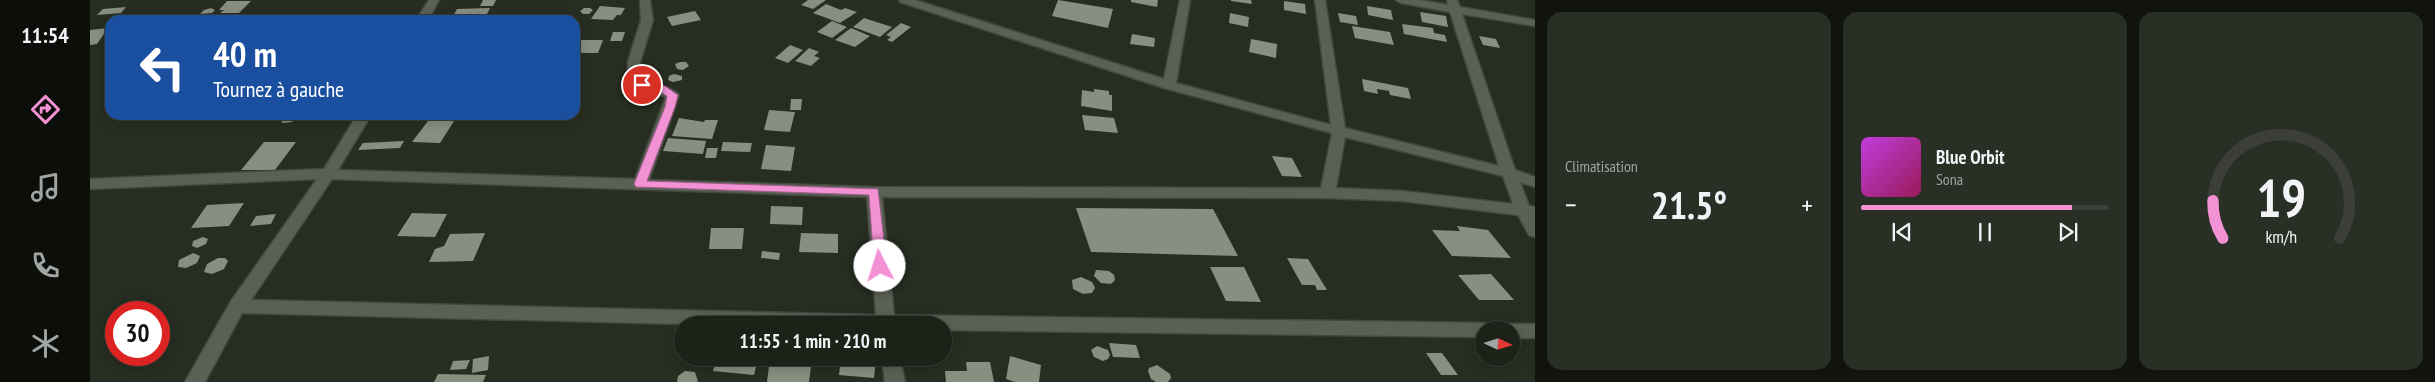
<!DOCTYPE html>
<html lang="fr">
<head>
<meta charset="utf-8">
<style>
	body { margin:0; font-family:"PT Sans Narrow",sans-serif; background:#2a2f26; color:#f1f3f6; height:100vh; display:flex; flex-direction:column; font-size:19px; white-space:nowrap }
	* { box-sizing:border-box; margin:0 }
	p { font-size:16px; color:#a0a4a2 }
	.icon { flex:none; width:28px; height:28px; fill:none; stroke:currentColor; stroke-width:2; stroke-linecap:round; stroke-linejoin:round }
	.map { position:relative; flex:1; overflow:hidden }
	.sheet { display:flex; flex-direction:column; gap:12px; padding:12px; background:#10130e; width:900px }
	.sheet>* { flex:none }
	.top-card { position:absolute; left:15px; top:15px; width:475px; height:105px; border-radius:15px; box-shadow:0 2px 12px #0003,0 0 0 1px #3b3f38; background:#1a4fa0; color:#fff; overflow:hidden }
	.needle { width:32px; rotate:94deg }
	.controls { position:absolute; left:1385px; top:321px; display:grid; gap:10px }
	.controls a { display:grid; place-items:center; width:45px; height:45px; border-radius:50%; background:#1d2219; box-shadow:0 2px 12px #0003,0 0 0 1px #3b3f38; font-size:25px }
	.speed { position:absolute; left:15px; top:301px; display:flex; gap:10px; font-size:25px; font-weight:700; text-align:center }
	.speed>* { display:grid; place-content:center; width:65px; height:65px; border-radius:50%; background:#1d2219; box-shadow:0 2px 12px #0003,0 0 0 1px #3b3f38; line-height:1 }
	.speed .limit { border:8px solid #d22; background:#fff; color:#111 }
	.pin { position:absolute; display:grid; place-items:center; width:42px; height:42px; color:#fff; margin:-21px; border:2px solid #fff; border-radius:50%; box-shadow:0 1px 5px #0007 }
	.me { position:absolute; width:55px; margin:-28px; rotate:355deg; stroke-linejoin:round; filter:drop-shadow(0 0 4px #0008) }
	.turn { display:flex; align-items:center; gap:18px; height:105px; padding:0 25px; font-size:22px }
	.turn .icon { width:65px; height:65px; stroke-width:2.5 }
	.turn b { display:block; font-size:35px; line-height:42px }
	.big { font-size:38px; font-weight:600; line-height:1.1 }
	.sheet .card { flex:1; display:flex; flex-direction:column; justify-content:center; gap:8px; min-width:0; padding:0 18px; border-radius:15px; background:#2a2f26 }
	.sheet .dial { align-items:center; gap:0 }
	.dial svg { height:130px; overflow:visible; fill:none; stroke:#3b3f38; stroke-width:7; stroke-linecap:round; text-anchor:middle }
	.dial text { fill:#f1f3f6; stroke:none }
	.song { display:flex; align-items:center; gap:15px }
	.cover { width:60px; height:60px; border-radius:8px; background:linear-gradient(135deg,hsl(290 70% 55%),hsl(330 70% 35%)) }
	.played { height:5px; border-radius:2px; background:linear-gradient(90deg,#f391d5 85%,#3b3f38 85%) }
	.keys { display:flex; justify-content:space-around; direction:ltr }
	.heat { display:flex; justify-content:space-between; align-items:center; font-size:28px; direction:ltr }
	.sheet .tiles { flex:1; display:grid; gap:12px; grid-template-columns:repeat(3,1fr) }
	.trip { position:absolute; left:584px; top:316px; width:278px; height:50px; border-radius:25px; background:#1d2219; box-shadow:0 2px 12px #0003,0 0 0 1px #3b3f38; font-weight:600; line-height:50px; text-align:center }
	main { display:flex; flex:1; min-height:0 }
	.menu { display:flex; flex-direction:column; width:90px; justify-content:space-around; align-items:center; background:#0c0e0a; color:#a0a4a2 }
	.menu .icon { width:35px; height:35px }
	.menu .current { color:#f391d5 }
	.menu b { font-size:22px; color:#f1f3f6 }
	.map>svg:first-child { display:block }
	.building { fill:#878f81 }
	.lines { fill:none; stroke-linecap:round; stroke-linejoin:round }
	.street-casing { stroke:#43483f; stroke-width:3 }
	.street { fill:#5a6154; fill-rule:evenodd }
	.route { fill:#f391d5; stroke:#9e5e8a }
</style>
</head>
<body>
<main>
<nav class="menu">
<b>11:54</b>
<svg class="icon current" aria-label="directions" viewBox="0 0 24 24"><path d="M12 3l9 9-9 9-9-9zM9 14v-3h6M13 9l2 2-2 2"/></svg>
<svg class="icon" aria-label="music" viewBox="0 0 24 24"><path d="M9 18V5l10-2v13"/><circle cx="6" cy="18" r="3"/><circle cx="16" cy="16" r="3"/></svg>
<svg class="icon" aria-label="phone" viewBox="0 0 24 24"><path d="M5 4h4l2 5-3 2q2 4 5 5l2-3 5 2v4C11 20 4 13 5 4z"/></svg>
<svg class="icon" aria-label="climate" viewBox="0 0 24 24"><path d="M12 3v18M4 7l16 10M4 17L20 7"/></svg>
</nav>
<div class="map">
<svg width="1445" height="382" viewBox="0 0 1445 382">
	<rect width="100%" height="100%" fill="#272d21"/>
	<g class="building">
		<path d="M393,0h13l-3,6h-13z"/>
		<path d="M718,0h18l-13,9 -12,-4z"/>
		<path d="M968,0l55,9 -5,19 -56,-12z"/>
		<path d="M1041,0h27l-1,7 -26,-5z"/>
		<path d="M1141,0h20l1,4 -21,-3z"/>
		<path d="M137,1h24l-12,12h-19l4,-3h-5z"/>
		<path d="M1194,1l21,3 1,10 -22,-4z"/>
		<path d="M736,4l15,6 4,-2 12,4 -17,11 -27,-10z"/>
		<path d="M510,6l25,2 -4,7h-4l-4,5 -22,-1z"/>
		<path d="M1277,6l24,4 2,10 -25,-5z"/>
		<path d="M36,7l-5,6 -24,2 6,-6z"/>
		<path d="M121,8l4,2 -3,3 -12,1 4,-4z"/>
		<path d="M400,8l-6,12h-41l9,-2 5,-9z"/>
		<path d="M494,8h6l3,2 -4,4h-6l-3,-3z"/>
		<path d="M605,11l6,9 -29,6 -5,-9z"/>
		<path d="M1330,12l26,4 2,11 -26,-5z"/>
		<path d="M1140,13l19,4 -1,10 -19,-4z"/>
		<path d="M1248,13l18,3 2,9 -18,-3z"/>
		<path d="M454,14l6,2 1,2 -2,2h-13l2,-4z"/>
		<path d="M774,18l28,9 -12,10 -27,-10z"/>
		<path d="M742,21l15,6 -15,11 -15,-6z"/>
		<path d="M811,23l10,4 -19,15 -5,-2 4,-3 -5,-2z"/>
		<path d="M1312,24l31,4 1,5 11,2 2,7 -43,-8z"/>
		<path d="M1262,26l38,6 4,13 -39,-7z"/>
		<path d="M18,28l-11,16 -7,1v-15z"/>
		<path d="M761,28l19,8 -15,11 -20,-7z"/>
		<path d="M523,32h12l-3,9h-12z"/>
		<path d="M1042,34l23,4 -1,9 -24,-3z"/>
		<path d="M1389,36l17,3 4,9 -17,-3z"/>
		<path d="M1161,39l26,5 -1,14 -27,-6z"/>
		<path d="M485,40h28l-5,13h-23z"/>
		<path d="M700,45l13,5 -15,13 -13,-5z"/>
		<path d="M719,48l10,4 -5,4 6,2 -9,8 -16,-5z"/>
		<path d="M590,62h6l3,4 -6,4 -6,-1 -2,-5z"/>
		<path d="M584,74l8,2v4l-9,2 -5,-2 1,-4z"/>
		<path d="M1272,79l46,9 3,11 -21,-4 -1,-4 -12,-2 1,5 -14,-3z"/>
		<path d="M1004,89l15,2v4h3v16l-31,-5 1,-16 12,2z"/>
		<path d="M701,99h11l-1,11h-11z"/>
		<path d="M679,110l26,2 -5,20 -26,-2z"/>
		<path d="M196,115h12v1l-6,6 -9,1 -3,-3z"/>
		<path d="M337,115h31l-18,28 -28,-1 19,-25z"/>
		<path d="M992,115l32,3 4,15 -33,-3z"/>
		<path d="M589,118l25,4 1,-2h13l-6,19 -40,-3z"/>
		<path d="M578,138l38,3 -3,13 -40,-3z"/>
		<path d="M314,141l-4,7 -42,2 5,-7z"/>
		<path d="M174,142h32l-21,28h-34z"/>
		<path d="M633,142l29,1 -2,9 -29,-1z"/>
		<path d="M676,145l29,2 -4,24 -30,-2z"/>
		<path d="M617,148h11l-2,10h-11z"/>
		<path d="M1182,156l20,2 10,19 -20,-1z"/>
		<path d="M154,203l-15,23 -38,2 16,-23z"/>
		<path d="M681,206l32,1 -1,18 -32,-1z"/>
		<path d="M986,208l137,1 25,47 -147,-4z"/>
		<path d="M322,213l35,1 -12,23 -38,-1z"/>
		<path d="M186,214l-5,10 -21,2 6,-10z"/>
		<path d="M1367,226l31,4 23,28 -59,-2 -20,-26 28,1z"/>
		<path d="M621,228h33l-2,21h-33z"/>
		<path d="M395,233l-12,28 -44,1 6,-13 9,-3 6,-12z"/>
		<path d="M711,233l37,1v19l-39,-1z"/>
		<path d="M113,237l5,2 -2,5 -9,4 -5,-2 1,-5z"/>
		<path d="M672,251l18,2 -1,7 -18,-2z"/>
		<path d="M103,253l7,3 -3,7 -11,5 -8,-1 1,-7z"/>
		<path d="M128,258h7l3,3 -4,8 -12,5 -8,-2 3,-8z"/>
		<path d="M1197,258l21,1 19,31h-10l-2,-5h-13z"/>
		<path d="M1120,267h34l17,35 -35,-1z"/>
		<path d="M1006,270l13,1 5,4 1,5 -4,4 -10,-1 -7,-7z"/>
		<path d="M1401,274l23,26h-35l-21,-25z"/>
		<path d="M991,277l11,5 3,6 -3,5 -9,1 -10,-5 -1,-9z"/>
		<path d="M1019,343l27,2 4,13 -27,-1z"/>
		<path d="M1007,346l11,4 2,5 -2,4 -5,2 -9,-4 -3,-7z"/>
		<path d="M1336,353h16l16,22h-17z"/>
		<path d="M399,356l-1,14 -16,3 1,-14z"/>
		<path d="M920,356l31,9 -2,17h-24l-9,-3z"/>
		<path d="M627,358h41l-4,17 -41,-4z"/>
		<path d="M680,358h42l-3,24h-42z"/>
		<path d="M751,358h35l-2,20 -35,-3z"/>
		<path d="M380,360l-4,9 -16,1 3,-9z"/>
		<path d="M876,362h24l4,20h-48l-1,-11h22z"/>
		<path d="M1067,365l13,9 1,4 -3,4h-12l-5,-3 -3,-8 1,-3z"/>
		<path d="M595,371l10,1 3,10h-21l1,-6z"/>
		<path d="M348,374l48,1 -3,7h-49z"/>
	</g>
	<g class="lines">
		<g class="street-casing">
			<g id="street">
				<path d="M339,0h10l-11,20h-12z"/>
				<path d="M550,0h10l3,20 -13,42 1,15c9,12 29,7 38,18l-30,85 225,7 447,1 11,-55 -168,-45 -264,-86 -1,-2h16l249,79 16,-79h10l-14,83 155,42 -16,-125h10l20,128 154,38 -49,-154 -49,-9 -5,-3h24l28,5 -1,-5h10l3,7 75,13v6l-73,-12 53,156 20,7v10l-15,-5 9,24 6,1v30l-6,-2 -11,-20 -116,-14 -74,-3 -446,-1 12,118 590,8 6,2 3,5h-9v7l-542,-7v-5h-218l-482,-12 -37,69h-20l46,-81 86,-122 -227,10v-10l234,-10 33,-54h14l-33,55 297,9 31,-82 -28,-10 -10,-10v-15l13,-42zM1255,137l158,39 10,28 -111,-13 -66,-3zM242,179l535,18 9,118 -625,-15z"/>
				<path d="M1421,324h24v14h-24v-8h-8l2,-4z"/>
				<path d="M792,358h18l5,24h-20z"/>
			</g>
		</g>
		<use href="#street" class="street"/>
	</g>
	<path class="route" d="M552,82l23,4 13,9 -3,12 -28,74 231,8 9,77 -2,4h-9l-2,-4 -5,-71 -233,-8 -2,-3 31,-77 2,-11 -8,-5 -20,-4 -2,-2z"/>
</svg>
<div class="controls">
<a><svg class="needle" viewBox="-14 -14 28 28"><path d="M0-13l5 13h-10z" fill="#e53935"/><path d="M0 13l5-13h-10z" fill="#a0a4a2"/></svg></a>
</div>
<div class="speed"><div class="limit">30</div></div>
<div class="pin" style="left:552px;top:85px;background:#d93025"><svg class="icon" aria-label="arrive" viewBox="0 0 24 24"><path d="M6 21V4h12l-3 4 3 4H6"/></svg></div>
<svg class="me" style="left:790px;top:266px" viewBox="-20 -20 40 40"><circle r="19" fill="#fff"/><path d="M0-13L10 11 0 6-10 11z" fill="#f391d5"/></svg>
<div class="trip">11:55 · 1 min · 210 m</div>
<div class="top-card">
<div class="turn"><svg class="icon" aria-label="left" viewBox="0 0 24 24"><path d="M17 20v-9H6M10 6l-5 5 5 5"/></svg><div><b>40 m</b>Tournez à gauche</div></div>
</div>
</div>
<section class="sheet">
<div class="tiles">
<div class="card"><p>Climatisation</p>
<div class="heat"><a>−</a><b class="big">21.5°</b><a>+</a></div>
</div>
<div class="card">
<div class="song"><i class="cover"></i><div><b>Blue Orbit</b><p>Sona</p></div></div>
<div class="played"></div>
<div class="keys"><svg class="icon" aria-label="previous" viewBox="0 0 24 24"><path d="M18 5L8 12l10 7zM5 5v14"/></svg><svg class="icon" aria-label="pause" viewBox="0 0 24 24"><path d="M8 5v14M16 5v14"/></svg><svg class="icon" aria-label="next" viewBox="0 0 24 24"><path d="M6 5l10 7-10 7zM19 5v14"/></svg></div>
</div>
<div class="card dial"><svg viewBox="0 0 100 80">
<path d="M14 69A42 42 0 1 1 86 69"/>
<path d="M14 69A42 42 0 0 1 8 46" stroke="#f391d5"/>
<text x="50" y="56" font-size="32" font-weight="700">19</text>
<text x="50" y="72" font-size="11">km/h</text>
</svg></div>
</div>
</section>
</main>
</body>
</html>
